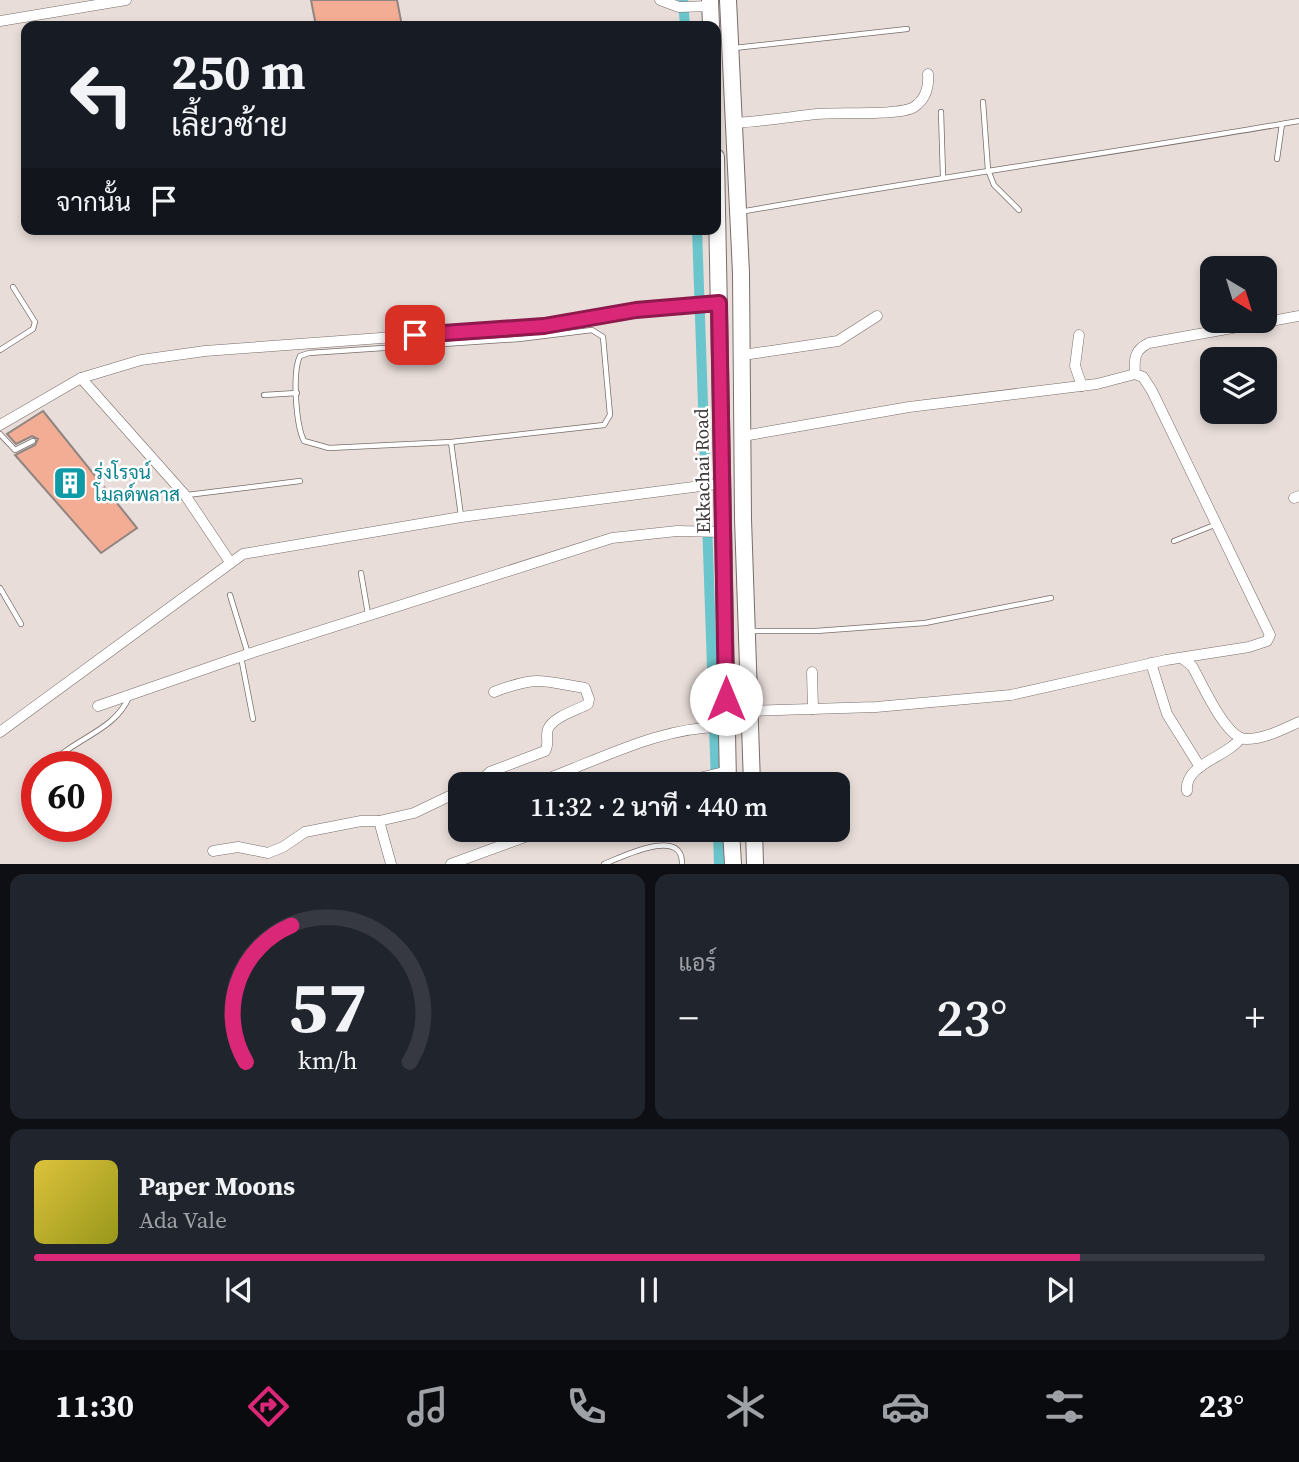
<!DOCTYPE html>
<html lang="th">
<head>
<meta charset="utf-8">
<style>
	body { margin:0; font-family:"Source Serif 4",Sarabun,serif; background:#20242c; color:#f1f3f6; height:100vh; display:flex; flex-direction:column; font-size:26px; white-space:nowrap }
	* { box-sizing:border-box; margin:0 }
	p { font-size:23px; color:#9ea1a6 }
	.icon { flex:none; width:38px; height:38px; fill:none; stroke:currentColor; stroke-width:2; stroke-linecap:round; stroke-linejoin:round }
	.map { position:relative; height:864px; overflow:hidden }
	.panel { display:flex; flex-direction:column; gap:10px; padding:10px; background:#0d0f14; flex:1 }
	.panel>* { flex:none }
	.guide { position:absolute; left:21px; top:21px; width:700px; height:214px; border-radius:14px; box-shadow:0 4px 10px #0003; background:#171b24; color:#f1f3f6; overflow:hidden }
	.needle { width:46px; rotate:142deg }
	.buttons { position:absolute; left:1200px; top:256px; display:grid; gap:14px }
	.buttons a { display:grid; place-items:center; width:77px; height:77px; border-radius:14px; background:#171b24; box-shadow:0 4px 10px #0003; font-size:35px }
	.speed { position:absolute; left:21px; top:751px; display:flex; gap:14px; font-size:35px; font-weight:700; text-align:center }
	.speed>* { display:grid; place-content:center; width:91px; height:91px; border-radius:50%; background:#171b24; box-shadow:0 4px 10px #0003; line-height:1 }
	.speed .limit { border:10px solid #d22; background:#fff; color:#111 }
	.pin { position:absolute; display:grid; place-items:center; width:60px; height:60px; color:#fff; margin:-30px; border-radius:14px; box-shadow:0 4px 10px #0006 }
	.me { position:absolute; width:77px; margin:-38px; rotate:0deg; stroke-linejoin:round; filter:drop-shadow(0 0 5px #0008) }
	.turn { display:flex; align-items:center; gap:24px; height:147px; padding:0 35px; font-size:32px }
	.turn .icon { width:91px; height:91px; stroke-width:2.5 }
	.turn b { display:block; font-size:49px; line-height:60px }
	.then { display:flex; align-items:center; height:66px; padding:0 35px; background:#0003; gap:14px; font-size:26px }
	.big { font-size:52px; font-weight:600; line-height:1.1 }
	.panel .card { flex:1; display:flex; flex-direction:column; justify-content:center; gap:10px; min-width:0; padding:0 24px; border-radius:14px; background:#20242c }
	.panel .dial { align-items:center; gap:0 }
	.dial svg { height:182px; overflow:visible; fill:none; stroke:#363941; stroke-width:7; stroke-linecap:round; text-anchor:middle }
	.dial text { fill:#f1f3f6; stroke:none }
	.song { display:flex; align-items:center; gap:21px }
	.cover { width:84px; height:84px; border-radius:10px; background:linear-gradient(135deg,hsl(50 70% 55%),hsl(60 70% 35%)) }
	.played { height:7px; border-radius:4px; background:linear-gradient(90deg,#db2777 85%,#363941 85%) }
	.keys { display:flex; justify-content:space-around; direction:ltr }
	.heat { display:flex; justify-content:space-between; align-items:center; font-size:38px; direction:ltr }
	.panel .tiles { flex:1; display:grid; gap:10px; grid-template-columns:1fr 1fr }
	.card:last-child { grid-column:span 2 }
	.trip { position:absolute; left:448px; top:772px; width:402px; height:70px; border-radius:14px; background:#171b24; box-shadow:0 4px 10px #0003; font-weight:600; line-height:70px; text-align:center }
	.dock { display:flex; height:112px; justify-content:space-around; align-items:center; background:#090b0e; color:#9ea1a6 }
	.dock .icon { width:49px; height:49px }
	.dock .active { color:#db2777 }
	.dock b { font-size:32px; color:#f1f3f6 }
	.map>svg:first-child { display:block }
	.lines { fill:none; stroke-linecap:round; stroke-linejoin:round }
	.canal { stroke:#6ac6cc; stroke-width:10 }
	.building { fill:#f2ad94; stroke:#908582; stroke-width:2 }
	.service-casing { stroke:#776d6a; stroke-width:6 }
	.minor-casing { stroke:#776d6a; stroke-width:11 }
	.primary-casing { stroke:#776d6a; stroke-width:18 }
	.service { stroke:#fff; stroke-width:4.5 }
	.minor { stroke:#fff; stroke-width:10 }
	.primary { stroke:#fff; stroke-width:16 }
	.route-casing { stroke:#8e194d; stroke-width:18 }
	.route { stroke:#db2777; stroke-width:12 }
	.labels { text-anchor:middle; stroke-width:5; stroke-linejoin:round; paint-order:stroke }
	.street-label { font-size:19px; fill:#3e3938; stroke:#fff }
	.culture-label { font-size:19px; fill:#0d838f; stroke:#fff; text-anchor:start }
</style>
</head>
<body>
<div class="map">
<svg width="1299" height="864" viewBox="0 0 1299 864">
	<rect width="100%" height="100%" fill="#e8ddd9"/>
	<g class="lines">
		<g class="canal">
			<path d="M683,0l2,26"/>
			<path d="M697,229l19,555"/>
			<path d="M718,830l1,34"/>
		</g>
	</g>
	<g class="building">
		<path d="M311,0h86l5,26h-86z"/>
		<path d="M43,411l94,117 -36,25 -86,-98 20,-10 3,-6 -6,-3 -16,8 -9,-10z"/>
	</g>
	<g class="lines">
		<g class="service-casing">
			<g id="service">
				<path d="M734,48l173,-19"/>
				<path d="M983,102l5,68 6,15 25,25"/>
				<path d="M941,112l2,64"/>
				<path d="M1277,159l5,-35"/>
				<path d="M740,212c186,-33 373,-59 559,-91"/>
				<path d="M0,350l33,-21 2,-7 -22,-35"/>
				<path d="M264,395l33,-2"/>
				<path d="M0,434l15,16 18,-9"/>
				<path d="M451,442l153,-17 6,-10 -7,-78 -11,-7 -73,9 -210,14 -9,3c-8,16 -4,69 4,85l25,7 122,-6 10,74"/>
				<path d="M187,495l113,-14"/>
				<path d="M1174,541l43,-17"/>
				<path d="M361,573l7,41"/>
				<path d="M0,588l21,36"/>
				<path d="M230,595l18,59"/>
				<path d="M750,631h66l109,-8 126,-25"/>
				<path d="M241,657l12,62"/>
				<path d="M49,766c24,-28 65,-34 80,-69"/>
				<path d="M604,864c18,-7 79,-38 78,0"/>
			</g>
		</g>
		<g class="minor-casing">
			<g id="minor">
				<path d="M660,0l19,7 32,-1"/>
				<path d="M0,21l126,-21"/>
				<path d="M735,123c28,-2 55,-6 82,-9 21,-2 83,2 97,-7 12,-8 15,-20 14,-33"/>
				<path d="M1079,335l-4,31 7,20"/>
				<path d="M743,355l95,-14 39,-25"/>
				<path d="M1135,374c-1,-15 -1,-24 14,-31l150,-27"/>
				<path d="M81,378l104,117 45,67"/>
				<path d="M0,425l81,-47 60,-18 64,-9 339,-25 92,-16 83,-7"/>
				<path d="M743,436l166,-29 188,-23 38,-10 8,3 9,14 118,244 -3,6 -18,6 -83,13 -155,35 -135,12 -127,4"/>
				<path d="M1294,498l5,-2"/>
				<path d="M1183,659l9,7c10,17 34,73 54,73 19,0 37,-10 53,-17"/>
				<path d="M1151,663l16,51 33,53"/>
				<path d="M812,672l1,37"/>
				<path d="M98,706l150,-52 364,-116 65,-7 47,1"/>
				<path d="M0,732l243,-178 218,-37 263,-34"/>
				<path d="M478,784l12,-12 55,-21c5,-7 0,-14 3,-22 5,-12 29,-19 40,-25l1,-5 -4,-11c-44,-7 -47,-13 -91,4"/>
				<path d="M533,784c61,-21 127,-59 193,-57"/>
				<path d="M674,784l54,-13"/>
				<path d="M1187,791c-3,-27 39,-33 54,-53"/>
				<path d="M213,851l25,-4 30,6 15,-6 22,-15 56,-11h18"/>
				<path d="M391,864l-12,-43 35,-8 46,-22"/>
				<path d="M451,864l93,-34"/>
			</g>
		</g>
		<g class="primary-casing">
			<g id="primary">
				<path d="M710,0l1,26"/>
				<path d="M728,0l13,273 2,246 9,265"/>
				<path d="M716,157l12,627"/>
				<path d="M731,830l2,34"/>
				<path d="M754,830l1,34"/>
			</g>
		</g>
		<use href="#service" class="service"/>
		<use href="#minor" class="minor"/>
		<use href="#primary" class="primary"/>
	</g>
	<g class="lines">
		<g class="route-casing">
			<path id="route" d="M415,335l129,-9 92,-16 83,-7 7,396"/>
		</g>
		<use href="#route" class="route"/>
	</g>
	<defs>
		<g id="building-square" transform="scale(1.75)"><rect x="-9" y="-9" width="18" height="18" rx="4" fill="#0f9aa8" stroke="#fff"/><path d="M-4-6H4V6H1V3H-1V6H-4ZM-2.5-4.3h1.7v1.8h-1.7ZM.8-4.3h1.7v1.8H.8ZM-2.5-1h1.7V.8h-1.7ZM.8-1h1.7V.8H.8Z" fill="#fff"/></g>
	</defs>
	<g fill-rule="evenodd">
		<use href="#building-square" x="70" y="483"/>
	</g>
	<g class="labels">
		<g class="street-label">
			<text transform="translate(702 471) rotate(-91)" y="7">Ekkachai Road</text>
		</g>
		<g class="culture-label">
			<text x="94" y="479">รุ่งโรจน์<tspan x="94" dy="22">โมลด์พลาส</tspan></text>
		</g>
	</g>
</svg>
<div class="buttons">
<a><svg class="needle" viewBox="-14 -14 28 28"><path d="M0-13l5 13h-10z" fill="#e53935"/><path d="M0 13l5-13h-10z" fill="#9ea1a6"/></svg></a>
<a><svg class="icon" aria-label="layers" viewBox="0 0 24 24"><path d="M12 4l9 5-9 5-9-5zM3 14l9 5 9-5"/></svg></a>
</div>
<div class="speed"><div class="limit">60</div></div>
<div class="pin" style="left:415px;top:335px;background:#d93025"><svg class="icon" aria-label="arrive" viewBox="0 0 24 24"><path d="M6 21V4h12l-3 4 3 4H6"/></svg></div>
<svg class="me" style="left:726px;top:699px" viewBox="-20 -20 40 40"><circle r="19" fill="#fff"/><path d="M0-13L10 11 0 6-10 11z" fill="#db2777"/></svg>
<div class="trip">11:32 · 2 นาที · 440 m</div>
<div class="guide">
<div class="turn"><svg class="icon" aria-label="left" viewBox="0 0 24 24"><path d="M17 20v-9H6M10 6l-5 5 5 5"/></svg><div><b>250 m</b>เลี้ยวซ้าย</div></div>
<div class="then">จากนั้น<svg class="icon" aria-label="arrive" viewBox="0 0 24 24"><path d="M6 21V4h12l-3 4 3 4H6"/></svg></div>
</div>
</div>
<section class="panel">
<div class="tiles">
<div class="card dial"><svg viewBox="0 0 100 80">
<path d="M14 69A42 42 0 1 1 86 69"/>
<path d="M14 69A42 42 0 0 1 34 9" stroke="#db2777"/>
<text x="50" y="56" font-size="32" font-weight="700">57</text>
<text x="50" y="72" font-size="11">km/h</text>
</svg></div>
<div class="card"><p>แอร์</p>
<div class="heat"><a>−</a><b class="big">23°</b><a>+</a></div>
</div>
<div class="card">
<div class="song"><i class="cover"></i><div><b>Paper Moons</b><p>Ada Vale</p></div></div>
<div class="played"></div>
<div class="keys"><svg class="icon" aria-label="previous" viewBox="0 0 24 24"><path d="M18 5L8 12l10 7zM5 5v14"/></svg><svg class="icon" aria-label="pause" viewBox="0 0 24 24"><path d="M8 5v14M16 5v14"/></svg><svg class="icon" aria-label="next" viewBox="0 0 24 24"><path d="M6 5l10 7-10 7zM19 5v14"/></svg></div>
</div>
</div>
</section>
<nav class="dock">
<b>11:30</b>
<svg class="icon active" aria-label="directions" viewBox="0 0 24 24"><path d="M12 3l9 9-9 9-9-9zM9 14v-3h6M13 9l2 2-2 2"/></svg>
<svg class="icon" aria-label="music" viewBox="0 0 24 24"><path d="M9 18V5l10-2v13"/><circle cx="6" cy="18" r="3"/><circle cx="16" cy="16" r="3"/></svg>
<svg class="icon" aria-label="phone" viewBox="0 0 24 24"><path d="M5 4h4l2 5-3 2q2 4 5 5l2-3 5 2v4C11 20 4 13 5 4z"/></svg>
<svg class="icon" aria-label="climate" viewBox="0 0 24 24"><path d="M12 3v18M4 7l16 10M4 17L20 7"/></svg>
<svg class="icon" aria-label="car" viewBox="0 0 24 24"><path d="M5 17H2v-5l4-1 3-4h7l3 4 3 1v5h-3M9 17h6M6 11h13"/><circle cx="7" cy="17" r="2"/><circle cx="17" cy="17" r="2"/></svg>
<svg class="icon" aria-label="filters" viewBox="0 0 24 24"><path d="M4 7h16M4 17h16"/><circle cx="9" cy="7" r="2"/><circle cx="15" cy="17" r="2"/></svg>
<b>23°</b>
</nav>
</body>
</html>
